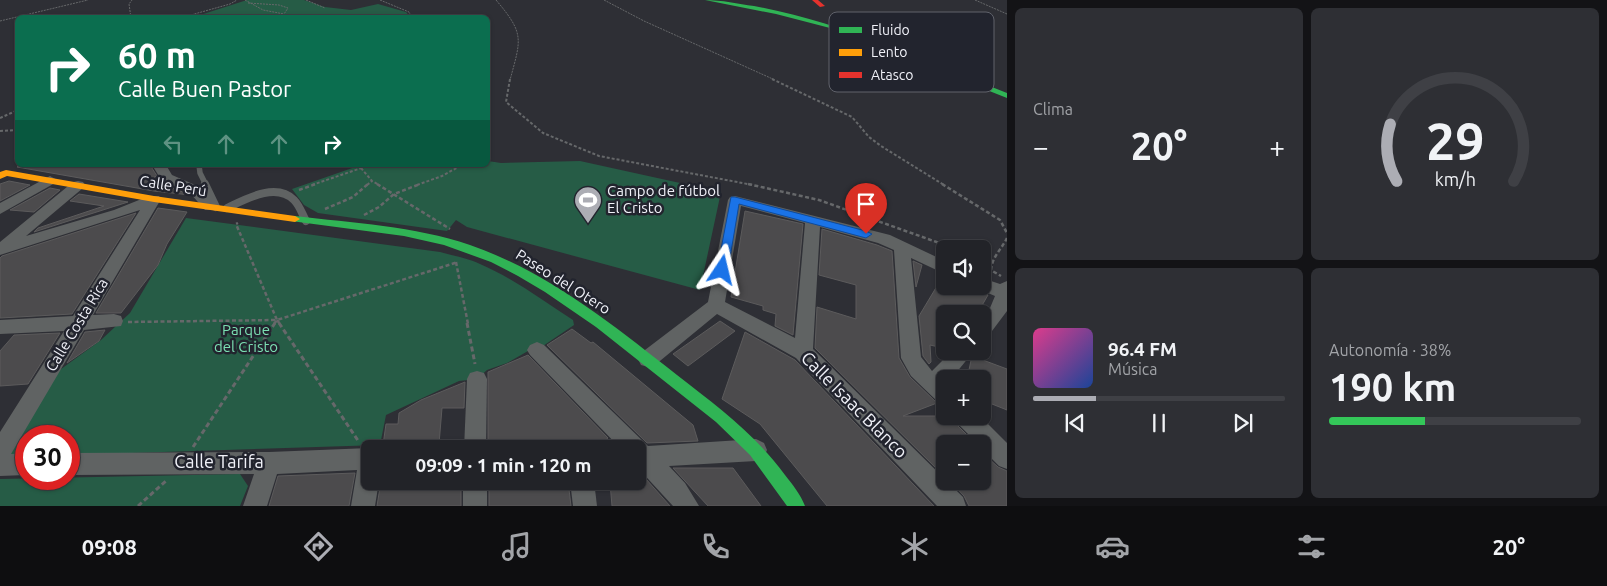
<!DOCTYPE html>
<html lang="es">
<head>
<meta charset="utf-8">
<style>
	body { margin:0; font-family:Ubuntu,sans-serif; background:#2e2f34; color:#f1f3f6; height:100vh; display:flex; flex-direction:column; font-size:19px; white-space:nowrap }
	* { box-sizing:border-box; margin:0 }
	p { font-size:16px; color:#a2a4a8 }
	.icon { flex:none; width:28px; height:28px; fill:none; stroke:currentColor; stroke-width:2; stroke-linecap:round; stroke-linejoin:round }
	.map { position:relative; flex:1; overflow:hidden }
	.drawer { display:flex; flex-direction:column; gap:8px; padding:8px; background:#131316; width:600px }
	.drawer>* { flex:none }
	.hud { position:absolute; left:15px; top:15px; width:475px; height:152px; border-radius:8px; box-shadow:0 1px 4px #0004,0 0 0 1px #3f4045; background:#0b6e4f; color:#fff; overflow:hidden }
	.tools { position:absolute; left:936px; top:240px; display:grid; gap:10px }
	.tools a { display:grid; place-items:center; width:55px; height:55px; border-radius:8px; background:#222328; box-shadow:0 1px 4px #0004,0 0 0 1px #3f4045; font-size:25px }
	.speed { position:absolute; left:15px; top:425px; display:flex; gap:10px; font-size:25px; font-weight:700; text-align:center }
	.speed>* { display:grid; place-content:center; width:65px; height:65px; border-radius:50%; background:#222328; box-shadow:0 1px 4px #0004,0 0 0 1px #3f4045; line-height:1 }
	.speed .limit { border:8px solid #d22; background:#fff; color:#111 }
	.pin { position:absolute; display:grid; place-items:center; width:42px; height:42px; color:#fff; margin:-51px -21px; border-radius:50% 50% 50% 0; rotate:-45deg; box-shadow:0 0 5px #0007 }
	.pin .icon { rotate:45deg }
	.me { position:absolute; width:55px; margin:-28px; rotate:10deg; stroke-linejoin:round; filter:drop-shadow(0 0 4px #0008) }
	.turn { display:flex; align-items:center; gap:18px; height:105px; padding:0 20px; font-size:22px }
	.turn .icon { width:65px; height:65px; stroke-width:2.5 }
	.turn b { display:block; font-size:35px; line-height:42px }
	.lanes { display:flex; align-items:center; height:48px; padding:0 20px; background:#0003; justify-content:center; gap:25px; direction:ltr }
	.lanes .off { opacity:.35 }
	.big { font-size:38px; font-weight:700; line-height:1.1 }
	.drawer .card { flex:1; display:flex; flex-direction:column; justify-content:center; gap:8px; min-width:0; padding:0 18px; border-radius:8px; background:#2e2f34 }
	.drawer .dial { align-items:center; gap:0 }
	.dial svg { height:130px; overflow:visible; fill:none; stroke:#3f4045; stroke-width:7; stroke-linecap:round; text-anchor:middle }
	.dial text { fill:#f1f3f6; stroke:none }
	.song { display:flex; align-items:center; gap:15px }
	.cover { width:60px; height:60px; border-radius:8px; background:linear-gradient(135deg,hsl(330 70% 55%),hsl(220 70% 35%)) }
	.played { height:5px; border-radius:2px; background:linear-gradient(90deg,#acadb4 25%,#3f4045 25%) }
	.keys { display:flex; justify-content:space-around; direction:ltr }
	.heat { display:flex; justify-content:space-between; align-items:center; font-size:28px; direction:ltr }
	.charge { height:8px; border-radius:4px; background:linear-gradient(90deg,#34c759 38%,#3f4045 0) }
	.drawer .tiles { flex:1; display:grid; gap:8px; grid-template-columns:repeat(2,1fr) }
	.trip { position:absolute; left:361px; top:440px; width:285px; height:50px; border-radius:8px; background:#222328; box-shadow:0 1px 4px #0004,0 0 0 1px #3f4045; font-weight:700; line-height:50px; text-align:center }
	.dock { display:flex; height:80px; justify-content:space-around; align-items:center; background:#0e0e10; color:#a2a4a8 }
	.dock .icon { width:35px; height:35px }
	.dock .selected { color:#acadb4 }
	.dock b { font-size:22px; color:#f1f3f6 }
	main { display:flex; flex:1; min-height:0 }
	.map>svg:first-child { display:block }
	.green { fill:#265c46 }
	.building { fill:#4c4b4d; stroke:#5c5b5c }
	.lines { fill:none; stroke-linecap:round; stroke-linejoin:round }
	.path-far3 { stroke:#66686a; stroke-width:1; stroke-dasharray:2 1; stroke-linecap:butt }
	.path-far2 { stroke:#66686a; stroke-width:2; stroke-dasharray:3 2; stroke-linecap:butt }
	.path-far1 { stroke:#66686a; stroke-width:2.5; stroke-dasharray:4 2.5; stroke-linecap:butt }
	.path { stroke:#66686a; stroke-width:3; stroke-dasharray:5 3; stroke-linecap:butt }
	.lane-far2 { stroke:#606363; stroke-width:4.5 }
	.lane-far1 { stroke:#606363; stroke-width:5.5 }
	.lane { stroke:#606363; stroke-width:8 }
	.street { fill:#606363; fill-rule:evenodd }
	.fast { fill:#30b455; fill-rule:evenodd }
	.slow { fill:#ff9f0a; fill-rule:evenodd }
	.jam { fill:#e5322d; fill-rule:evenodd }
	.route { fill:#1a73e8; stroke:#114b97 }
	.labels { text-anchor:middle; stroke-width:5; stroke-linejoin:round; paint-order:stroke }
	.street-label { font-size:15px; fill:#f0f1f8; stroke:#22242e }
	.poi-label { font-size:15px; fill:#f0f1f8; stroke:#22242e; text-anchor:start }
	.park-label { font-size:15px; fill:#7bdfb2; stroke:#22242e }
	.near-street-label { font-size:18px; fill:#f0f1f8; stroke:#22242e }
	.key { fill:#22242e; stroke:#60626b; stroke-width:1 }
	.key-label { font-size:14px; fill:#f0f1f8 }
</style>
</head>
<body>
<main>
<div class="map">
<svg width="1007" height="506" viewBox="0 0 1007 506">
	<rect width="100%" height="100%" fill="#2e2f35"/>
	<g class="green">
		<path d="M247,0h57l21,7 26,3 27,-6 28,8 4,5 -219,1z"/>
		<path d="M488,161l13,2 79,-2 141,31 -21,98 -233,-63 -11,-7 -9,11 -129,-18 -14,-8 -12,-16 69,-24h127z"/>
		<path d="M186,218l254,34c13,4 28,6 40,12 33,14 63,37 93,56l1,5 -37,25 -9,1 -21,12 -20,7 -10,9 -18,2 -73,34 -6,30 -311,10v-19h-43v21l-24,1 55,-86 44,-32 29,-27z"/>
		<path d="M240,474l8,12 -8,20h-240v-27z"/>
	</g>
	<g class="building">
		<path d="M20,165h130l7,11 -3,1 7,6 29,12 -36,-4 -137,-24z"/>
		<path d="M9,181l21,4 -30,16v-17z"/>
		<path d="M50,188l10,2 -26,22 -24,-2z"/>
		<path d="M79,194l49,8 -94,30 4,-4 66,-22 -34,-5z"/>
		<path d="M158,208l29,4 -20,32 -9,21 -37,48h-25z"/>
		<path d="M745,211l58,13 -10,111 -18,-9 1,-12 -13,-4v-4l-32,-9z"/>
		<path d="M136,213l-64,101 -72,4v-60l2,-2z"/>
		<path d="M822,229l55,16 15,6 7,107 11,19 27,26 -34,13h49l4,8 11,11 -8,3 6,6h-20v33l-130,-129 2,-41 39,12v-34l-37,-10z"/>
		<path d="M913,261l9,4 -6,22z"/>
		<path d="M937,286h36l2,4 13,5 -11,19h-32v3h-2v31l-13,-3 1,17 -2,2 -6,-8 -4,-40z"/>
		<path d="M720,321l15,10 -47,35 -15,-12z"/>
		<path d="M572,329l19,14 2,-1 100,83 5,16 -51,2 -100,-98z"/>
		<path d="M105,330l-6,11 -32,22 18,-31z"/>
		<path d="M745,332l50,28 139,146h-107l-67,-82 -38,-25z"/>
		<path d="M60,333l-32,51 -28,2v-35l14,-16z"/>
		<path d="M528,355l1,1 79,82 -5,4 -115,2v-72z"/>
		<path d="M972,356l35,13v41l-25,-10v-21h-15z"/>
		<path d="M465,382l-1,26h-22l-3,36 -56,1 3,-21h12l1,-11 22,-13z"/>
		<path d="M987,457l11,10 9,4v35h-38l-5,-10 -14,-15h32v-23z"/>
		<path d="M673,468h60l28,38h-53z"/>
		<path d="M638,470l32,36h-58l-2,-23 28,-2z"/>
		<path d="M355,473l-6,33h-80l9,-30z"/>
		<path d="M381,481h80v25h-84z"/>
		<path d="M489,481h79l3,25h-82z"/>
	</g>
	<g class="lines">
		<g class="path-far3">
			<path d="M245,0l18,10 21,4 -2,4"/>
			<path d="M306,0l19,8"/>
			<path d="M380,0l29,12 3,6"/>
			<path d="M496,0c29,34 25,39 14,80"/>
			<path d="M604,0l40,21 131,59"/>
			<path d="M975,0l32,14"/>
			<path d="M248,3l31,2 9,3 -4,6"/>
			<path d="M131,18l-2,-14 3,-4"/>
			<path d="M180,18l50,-14 7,-4"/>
			<path d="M0,21l88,-21"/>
		</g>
		<g class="path-far2">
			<path d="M510,79l-4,23 37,31 56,23 154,29"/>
			<path d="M772,79l80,38 17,20 12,9 63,39"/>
			<path d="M0,118l18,-8"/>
			<path d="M0,131l18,-1"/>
			<path d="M361,168l11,13 7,4"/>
			<path d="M312,185l58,-20"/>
			<path d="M367,185l5,-4"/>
			<path d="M417,185l25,-9 20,-11"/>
		</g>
		<g class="path-far1">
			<path d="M377,184l73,45"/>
			<path d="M748,184l71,16 137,49"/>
			<path d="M942,184l58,36 7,13"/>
			<path d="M299,190l17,-6"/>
			<path d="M325,209l28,-12 15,-13"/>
			<path d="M364,215l15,-8 15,-13 26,-10"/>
			<path d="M456,262l12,62"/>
			<path d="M982,265l19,11"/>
			<path d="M991,270c1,-13 10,-20 16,-32"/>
			<path d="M277,320l3,4"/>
			<path d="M128,322l149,-2 -41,-96 2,-1"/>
			<path d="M274,324l3,-4 181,-58"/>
		</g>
		<g class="path">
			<path d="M279,323l80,119"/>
			<path d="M467,323l8,41"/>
			<path d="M193,447l82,-124"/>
			<path d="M138,506l29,-26"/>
		</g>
		<path class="lane-far2" d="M304,18h39"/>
		<path class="lane-far1" d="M199,165l1,8 6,12"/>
		<g class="lane">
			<path d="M205,184l11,23"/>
			<path d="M227,208c19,-9 49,-26 67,-8 6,6 8,14 12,21"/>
		</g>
		<g class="street">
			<path d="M152,165h14l6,10 28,12 17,20 -2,3h-10l-15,-17 -28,-12z"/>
			<path d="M50,176l7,4 -2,3 -55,31v-11z"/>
			<path d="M78,181l5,1 2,3 -2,3 -57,48 88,-26 35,-14h10l2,3 -68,116 21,-1 7,2 2,5 -2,5 -37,4 -73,124 15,-1v22l-26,1v-44l64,-101 -64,3v-14l73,-4 67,-106 -140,45v-13l73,-60z"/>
			<path d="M735,196l155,39 55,26v13l-34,-16 10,99 11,14 20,-20h22l-23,28h-6v26l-7,-3 -27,-26 -10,-18 -7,-108 -16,-7 -58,-16 -7,122 150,148 3,9h-29l-141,-148 -79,-44 -62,51 -7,2 -7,-2 -3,-6 3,-6 67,-51 20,-102 2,-3zM741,206l64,17 -10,115 -70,-36z"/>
			<path d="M982,278l18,6 7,-3v30l-18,24 -7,2v-20l8,-9 5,-12 -19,-8 -1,-2h7z"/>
			<path d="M537,342l7,3 104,101 108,-7 8,4 3,7 -3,7 -8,4 -87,5 16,17 14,23h-26l-35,-38v-19h-17l-91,-94 -3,-5 3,-5z"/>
			<path d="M477,371l7,2 3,6 -1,70h-22l3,-70 3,-6z"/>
			<path d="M954,416h26l27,27v26l-8,-3 -17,-17v-5h-4l-21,-21z"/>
			<path d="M370,448v33h9l-4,25h-24l6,-36 -80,4 -10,32h-24l11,-32 -185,1v-22l200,-1z"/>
			<rect x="463" y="481" width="24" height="25"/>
			<path d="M570,481h24l3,25h-24z"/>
		</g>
		<g class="fast">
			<path d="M705,0c17,0 33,4 49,6 88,16 170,55 253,87v5l-177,-70 -54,-14z"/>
			<path d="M295,216c58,7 119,10 175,29 78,27 143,80 207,130 40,31 78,59 108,100 7,9 16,20 20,31h-18l-37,-51 -34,-33 -120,-95 -51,-35 -27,-16 -27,-14 -47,-17 -40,-9 -113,-15 -1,-2z"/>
		</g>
		<path class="slow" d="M6,170l148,26 141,20 5,3 -5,3 -141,-20 -147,-26 -7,3v-7z"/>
		<path class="jam" d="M812,0h6l7,6 -5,1z"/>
	</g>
	<path class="route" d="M731,197h4l131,34 6,3 -6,4 -127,-34 -11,66 -6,4 -5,-4z"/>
	<defs>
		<g id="stadium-pin" transform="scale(1.4375)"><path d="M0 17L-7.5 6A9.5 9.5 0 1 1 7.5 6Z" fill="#acadb4" stroke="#22242e"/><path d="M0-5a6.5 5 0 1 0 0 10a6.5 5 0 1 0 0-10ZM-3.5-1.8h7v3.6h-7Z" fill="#fff"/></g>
	</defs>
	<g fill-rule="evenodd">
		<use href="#stadium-pin" x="588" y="200"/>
	</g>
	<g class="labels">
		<g class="street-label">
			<text transform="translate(173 186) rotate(9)" y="5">Calle Perú</text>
			<text transform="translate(563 282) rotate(32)" y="5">Paseo del Otero</text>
			<text transform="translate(77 325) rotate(-59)" y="5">Calle Costa Rica</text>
		</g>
		<g class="poi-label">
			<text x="607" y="196">Campo de fútbol<tspan x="607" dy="17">El Cristo</tspan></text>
		</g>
		<g class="park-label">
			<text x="246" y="335">Parque<tspan x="246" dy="17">del Cristo</tspan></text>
		</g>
		<g class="near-street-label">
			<text transform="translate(854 405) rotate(45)" y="6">Calle Isaac Blanco</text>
			<text x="219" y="468">Calle Tarifa</text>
		</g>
	</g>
	<rect x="829" y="12" width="165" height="80" rx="8" class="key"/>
	<rect x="839" y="27" width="23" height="6" fill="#30b455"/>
	<rect x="839" y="49" width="23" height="7" fill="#ff9f0a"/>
	<rect x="839" y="72" width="23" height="6" fill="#e5322d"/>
	<g class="key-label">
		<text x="871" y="35">Fluido</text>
		<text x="871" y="57">Lento</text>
		<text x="871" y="80">Atasco</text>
	</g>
</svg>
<div class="tools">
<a><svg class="icon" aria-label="sound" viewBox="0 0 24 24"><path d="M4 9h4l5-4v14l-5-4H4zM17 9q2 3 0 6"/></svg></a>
<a><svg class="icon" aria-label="search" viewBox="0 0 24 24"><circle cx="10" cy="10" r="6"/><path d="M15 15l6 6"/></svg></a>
<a>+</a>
<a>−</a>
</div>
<div class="speed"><div class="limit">30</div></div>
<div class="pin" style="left:866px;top:234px;background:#d93025"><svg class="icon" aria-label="arrive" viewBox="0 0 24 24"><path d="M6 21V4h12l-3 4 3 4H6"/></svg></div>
<svg class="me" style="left:722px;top:270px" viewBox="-20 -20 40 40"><path d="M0-17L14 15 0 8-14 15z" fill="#1a73e8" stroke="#fff" stroke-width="4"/></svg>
<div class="trip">09:09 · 1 min · 120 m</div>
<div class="hud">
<div class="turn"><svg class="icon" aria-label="right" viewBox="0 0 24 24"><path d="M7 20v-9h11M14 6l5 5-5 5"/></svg><div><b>60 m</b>Calle Buen Pastor</div></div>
<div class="lanes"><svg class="icon off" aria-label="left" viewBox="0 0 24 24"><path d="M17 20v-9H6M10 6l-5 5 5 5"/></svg><svg class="icon off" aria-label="ahead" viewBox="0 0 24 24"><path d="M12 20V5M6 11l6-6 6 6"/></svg><svg class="icon off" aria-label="ahead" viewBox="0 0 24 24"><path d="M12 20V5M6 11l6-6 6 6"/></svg><svg class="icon" aria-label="right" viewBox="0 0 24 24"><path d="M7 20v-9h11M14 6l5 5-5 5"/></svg></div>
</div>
</div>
<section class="drawer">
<div class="tiles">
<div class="card"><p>Clima</p>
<div class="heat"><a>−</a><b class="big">20°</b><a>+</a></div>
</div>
<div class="card dial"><svg viewBox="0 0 100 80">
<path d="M14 69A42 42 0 1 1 86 69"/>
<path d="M14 69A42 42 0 0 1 10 34" stroke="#acadb4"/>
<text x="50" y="56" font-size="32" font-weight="700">29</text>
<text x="50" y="72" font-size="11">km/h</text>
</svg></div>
<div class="card">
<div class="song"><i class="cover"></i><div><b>96.4 FM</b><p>Música</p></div></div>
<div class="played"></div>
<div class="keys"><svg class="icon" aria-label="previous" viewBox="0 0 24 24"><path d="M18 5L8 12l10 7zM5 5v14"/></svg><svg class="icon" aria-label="pause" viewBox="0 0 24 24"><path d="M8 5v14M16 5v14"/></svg><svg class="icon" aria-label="next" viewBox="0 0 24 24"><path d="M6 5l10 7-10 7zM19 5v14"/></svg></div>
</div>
<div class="card"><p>Autonomía · 38%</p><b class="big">190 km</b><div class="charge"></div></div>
</div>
</section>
</main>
<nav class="dock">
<b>09:08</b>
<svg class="icon selected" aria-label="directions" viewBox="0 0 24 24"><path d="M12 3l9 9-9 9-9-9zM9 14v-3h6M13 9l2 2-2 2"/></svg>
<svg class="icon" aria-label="music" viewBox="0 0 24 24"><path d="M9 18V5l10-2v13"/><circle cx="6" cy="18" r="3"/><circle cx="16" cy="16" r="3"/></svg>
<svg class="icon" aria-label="phone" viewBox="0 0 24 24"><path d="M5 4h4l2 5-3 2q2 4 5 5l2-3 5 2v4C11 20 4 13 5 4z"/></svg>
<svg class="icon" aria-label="climate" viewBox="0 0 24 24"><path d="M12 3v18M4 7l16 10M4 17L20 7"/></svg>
<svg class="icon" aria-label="car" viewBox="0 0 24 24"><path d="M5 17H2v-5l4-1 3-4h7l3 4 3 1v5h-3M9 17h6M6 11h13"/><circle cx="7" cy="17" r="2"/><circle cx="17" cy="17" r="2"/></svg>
<svg class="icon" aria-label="filters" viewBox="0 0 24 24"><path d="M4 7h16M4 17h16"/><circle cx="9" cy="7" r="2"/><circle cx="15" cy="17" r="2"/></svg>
<b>20°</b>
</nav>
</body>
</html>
